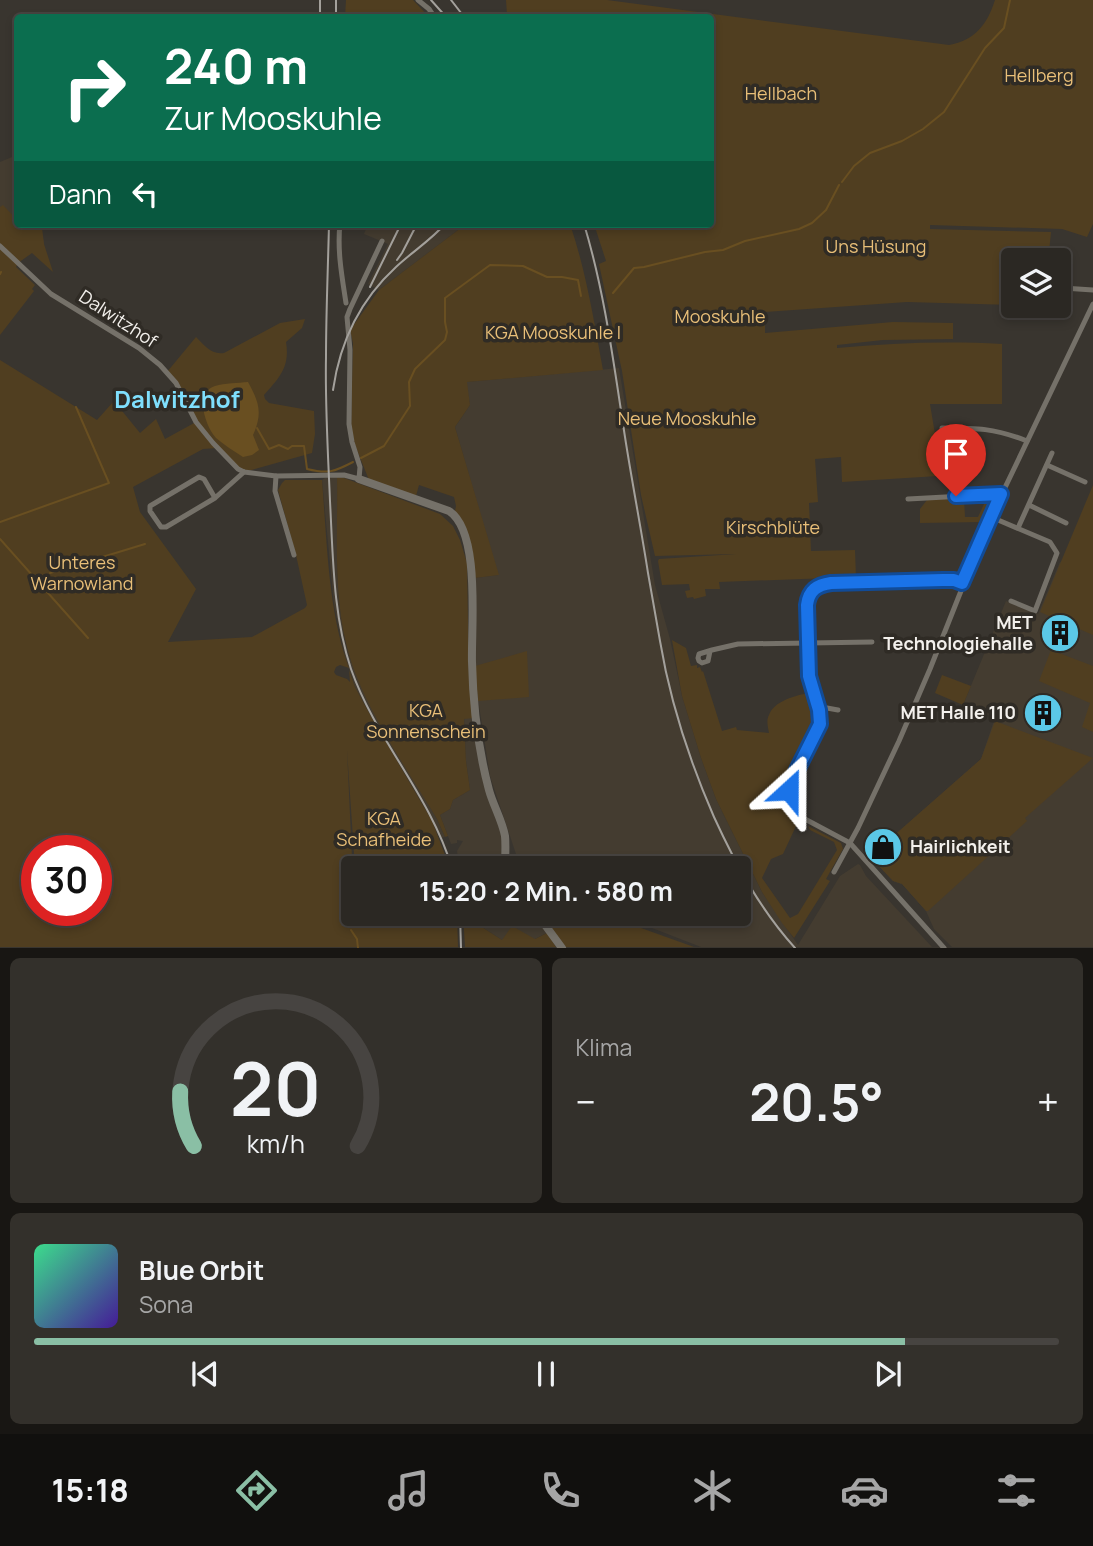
<!DOCTYPE html>
<html lang="de">
<head>
<meta charset="utf-8">
<style>
	body { margin:0; font-family:Manrope,sans-serif; background:#33302b; color:#f1f3f6; height:100vh; display:flex; flex-direction:column; font-size:26px; white-space:nowrap }
	* { box-sizing:border-box; margin:0 }
	p { font-size:23px; color:#a6a6a6 }
	.icon { flex:none; width:38px; height:38px; fill:none; stroke:currentColor; stroke-width:2; stroke-linecap:round; stroke-linejoin:round }
	.map { position:relative; height:948px; overflow:hidden }
	.details { display:flex; flex-direction:column; gap:10px; padding:10px; background:#181613; flex:1 }
	.details>* { flex:none }
	.banner { position:absolute; left:14px; top:14px; width:700px; height:214px; border-radius:7px; box-shadow:0 4px 10px #0003,0 0 0 2px #474441; background:#0b6e4f; color:#fff; overflow:hidden }
	.tools { position:absolute; left:1001px; top:248px; display:grid; gap:14px }
	.tools a { display:grid; place-items:center; width:70px; height:70px; border-radius:7px; background:#2b2823; box-shadow:0 4px 10px #0003,0 0 0 2px #474441; font-size:35px }
	.speed { position:absolute; left:21px; top:835px; display:flex; gap:14px; font-size:35px; font-weight:700; text-align:center }
	.speed>* { display:grid; place-content:center; width:91px; height:91px; border-radius:50%; background:#2b2823; box-shadow:0 4px 10px #0003,0 0 0 2px #474441; line-height:1 }
	.speed .limit { border:10px solid #d22; background:#fff; color:#111 }
	.pin { position:absolute; display:grid; place-items:center; width:60px; height:60px; color:#fff; margin:-72px -30px; border-radius:50% 50% 50% 0; rotate:-45deg; box-shadow:0 0 7px #0007 }
	.pin .icon { rotate:45deg }
	.me { position:absolute; width:77px; margin:-38px; rotate:24deg; stroke-linejoin:round; filter:drop-shadow(0 0 5px #0008) }
	.turn { display:flex; align-items:center; gap:24px; height:147px; padding:0 35px; font-size:32px }
	.turn .icon { width:91px; height:91px; stroke-width:2.5 }
	.turn b { display:block; font-size:49px; line-height:60px }
	.then { display:flex; align-items:center; height:66px; padding:0 35px; background:#0003; gap:14px; font-size:26px }
	.big { font-size:52px; font-weight:700; line-height:1.1 }
	.details .widget { flex:1; display:flex; flex-direction:column; justify-content:center; gap:10px; min-width:0; padding:0 24px; border-radius:10px; background:#33302b }
	.details .dial { align-items:center; gap:0 }
	.dial svg { height:182px; overflow:visible; fill:none; stroke:#474441; stroke-width:7; stroke-linecap:round; text-anchor:middle }
	.dial text { fill:#f1f3f6; stroke:none }
	.song { display:flex; align-items:center; gap:21px }
	.cover { width:84px; height:84px; border-radius:10px; background:linear-gradient(135deg,hsl(150 70% 55%),hsl(260 70% 35%)) }
	.played { height:7px; border-radius:4px; background:linear-gradient(90deg,#8abfa5 85%,#474441 85%) }
	.keys { display:flex; justify-content:space-around; direction:ltr }
	.heat { display:flex; justify-content:space-between; align-items:center; font-size:38px; direction:ltr }
	.details .tiles { flex:1; display:grid; gap:10px; grid-template-columns:1fr 1fr }
	.widget:last-child { grid-column:span 2 }
	.trip { position:absolute; left:341px; top:856px; width:410px; height:70px; border-radius:7px; background:#2b2823; box-shadow:0 4px 10px #0003,0 0 0 2px #474441; font-weight:700; line-height:70px; text-align:center }
	.tab-bar { display:flex; height:112px; justify-content:space-around; align-items:center; background:#11100e; color:#a6a6a6 }
	.tab-bar .icon { width:49px; height:49px }
	.tab-bar .current { color:#8abfa5 }
	.tab-bar b { font-size:32px; color:#f1f3f6 }
	.map>svg:first-child { display:block }
	.built { fill:#443c30 }
	.green { fill:#503e20; fill-rule:evenodd }
	.water { fill:#694f21 }
	.lines { fill:none; stroke-linecap:round; stroke-linejoin:round }
	.stream { stroke:#694f21; stroke-width:2 }
	.street { stroke:#757169; stroke-width:5 }
	.secondary { stroke:#757169; stroke-width:8 }
	.rail { stroke:#a4a19c; stroke-width:2 }
	.route-casing { stroke:#114b97; stroke-width:18 }
	.route { stroke:#1a73e8; stroke-width:12 }
	.labels { text-anchor:middle; stroke-width:7; stroke-linejoin:round; paint-order:stroke }
	.park-label { font-size:18px; fill:#e9bf78; stroke:#2f2b25 }
	.street-label { font-size:18px; fill:#f3f0ec; stroke:#2f2b25 }
	.poi-label { font-size:18px; font-weight:bold; fill:#f3f0ec; stroke:#2f2b25; text-anchor:end }
	.district-label { font-size:24px; font-weight:bold; fill:#7fdffd; stroke:#2f2b25 }
</style>
</head>
<body>
<div class="map">
<svg width="1093" height="948" viewBox="0 0 1093 948">
	<rect width="100%" height="100%" fill="#39352f"/>
	<g class="built">
		<path d="M17,155l1,69h23l3,20 -44,2v-84z"/>
		<path d="M368,224h98l-87,66 -11,-6 20,-40 -24,-10z"/>
		<path d="M619,368l36,217 15,54 12,57 19,62 15,41 46,93 36,53 42,-69 18,-12 2,1 6,11 66,71h-231l-85,-33h122v-46h-214l-7,-11 -27,-81 -15,-96v-102l23,-3 -43,-148 15,-22 -4,-23z"/>
		<path d="M970,439l1,17h-8v16l-1,2 -24,2 -2,-36z"/>
		<path d="M337,477v95l2,31 6,39 4,14 23,53 65,110 8,18 -5,1 -20,-38 -52,-89 -13,-24 -10,-30 -11,-52 -12,-125 3,-2z"/>
		<path d="M1060,562l33,13v372h-141l-18,-18 -8,-18 -24,-27 -9,-3 -16,-17 19,-15 -6,-10 91,-80 14,-41 -32,-13 43,-104 32,13z"/>
		<path d="M464,718h9l29,120 -1,30h-41l-3,-17 6,-10 -6,-1v3l-6,1 -11,-29 10,-6 3,-9 17,-10 -4,-29z"/>
		<path d="M469,914h64l14,19 -12,6 -33,1 -31,-20z"/>
	</g>
	<g class="green">
		<path d="M346,0h67l16,17h-84z"/>
		<path d="M506,0h101l342,45c26,-5 38,-20 46,-45h98v224l-6,13 -25,-8 -132,-4v4l121,3 -2,20h-17l-1,9h-18v44l-106,-3 -142,10v21l128,-11 60,1v16l-70,1 -46,5v3c55,-5 109,-7 165,-4v60h-72l6,36 2,36 -96,6 -1,-25 -26,2 3,43 -9,1 2,48 44,-1 1,27 -137,5 1,7h-15l1,7 -12,3 -1,-2 -6,1 -2,-7 5,-1 -1,-6 -27,1 -4,-24 1,-2 77,-5 -81,2 -14,-61 -19,-124 -23,-107 7,-3 -12,-37h116v-206l-205,-1 2,-2z"/>
		<path d="M3,205l14,15 1,4h36l-12,4 2,16 9,28 -21,-19 -14,10 -2,4 19,18 -3,4 2,2 -34,44v-128z"/>
		<path d="M466,224h104c16,47 24,97 33,146l-136,12 3,23 -15,22 44,148 -24,3 -12,-55 -8,-12 1,-5 -2,-9 -35,-12 -3,11 -47,-16 -14,-35 -4,-16 2,-86 -3,-13 29,-40z"/>
		<path d="M305,319l-3,9 -16,14c4,25 -6,35 -22,53l1,4 4,4 45,8 1,23 -3,19 -68,19 -27,-24 -14,1 -70,38 7,25 56,77 -28,53 84,-5 53,-29 2,-3 -11,-50 -18,-65 4,-7 3,-3h37c5,61 6,131 27,188l-9,-3 -4,2 -2,5 2,3 11,4 3,3 -1,-12 6,17 13,24 64,110 18,47h-95l-8,-118 6,129 1,35h1l1,11 1,-11h100l1,33h-458v-587l97,60 17,-19 26,32 16,-14 9,20 31,-17 -29,-50 29,-35c8,8 15,18 28,16l56,-30zM37,850h59v60h-59z"/>
		<path d="M337,477l7,1 96,36 13,12 7,14 7,23 2,117 4,38 -9,1 2,42 4,29 -17,10 -3,9 -10,6 8,21 -3,1 -8,-18c-31,-52 -78,-118 -91,-176 -13,-54 -8,-111 -9,-166z"/>
		<path d="M1093,485v150l-53,-23z"/>
		<path d="M995,496l-12,26 -63,1v-14l7,-9 24,-2 3,3 10,-2 1,18h13l6,-13h3l2,-5 -4,-2z"/>
		<path d="M672,640l14,8 5,18 6,-1v3l3,-1 2,5 1,-1 19,60 14,-4 1,3 32,3c-1,-6 -3,-13 0,-18 5,-14 27,-20 41,-22l6,18v12l-28,57c-9,23 -2,33 17,44h-8l-14,30 -12,5 -9,19 28,40 8,-4 39,-64 -3,-8 -24,-12 -2,-4 33,17 2,6 -17,30 4,2 -36,57 -12,-15 -20,-31 -46,-93 -15,-41 -19,-62z"/>
		<path d="M1051,650l42,16v66l-11,-5 8,-24 -51,-22z"/>
		<path d="M527,651l2,46 -51,4 -3,-35z"/>
		<path d="M942,675l29,11 -8,19 -28,-12z"/>
		<path d="M995,721l98,37 -68,60 2,3 -99,90h-2l-24,-27 -9,-3 -16,-17 19,-15 -6,-10 91,-80z"/>
		<path d="M463,914h6l2,6 31,20 10,-14 23,13 12,-6 9,14h-91z"/>
		<path d="M541,914h61l92,33h-129z"/>
	</g>
	<path class="water" d="M248,382c11,20 15,31 5,53l6,15 -7,5 -9,2c-9,-6 -19,-12 -27,-19 -11,-12 -22,-46 -1,-52 10,-3 23,-3 33,-4z"/>
	<g class="lines">
		<g class="stream">
			<path d="M842,182l12,-16 16,-13 32,-12 21,-12 21,-17 41,-64 19,-20 6,-28"/>
			<path d="M0,274l1,-2"/>
			<path d="M613,293l21,-25 10,-1 61,-15 18,-2 22,-9 54,-12 13,-6 14,-13 13,-25"/>
			<path d="M196,394l8,11"/>
			<path d="M257,428l12,21 10,-4 9,4 4,-3h12l3,23c21,5 27,3 46,-7"/>
			<path d="M361,458l23,-12 26,-40 -1,-24 6,-13 30,-29 2,-8 -2,-10v-24l45,-33 33,1 24,11h15l16,3 3,16"/>
			<path d="M0,522l109,-39 -33,-76"/>
			<path d="M0,539l88,99"/>
			<path d="M50,573l95,-29"/>
			<path d="M351,930l6,9 1,9"/>
		</g>
		<g class="street">
			<path d="M418,0l11,9 6,9"/>
			<path d="M340,224c-3,26 2,53 6,79"/>
			<path d="M0,246l51,48 88,54 21,17 16,18 20,39 17,21 25,26 6,3 32,4 68,-1 15,4 1,-12 -8,-25 -3,-18 1,-74 -3,-33 3,-8 32,-68"/>
			<path d="M1063,288l30,2"/>
			<path d="M942,428c35,0 52,0 85,13"/>
			<path d="M1047,465l38,17"/>
			<path d="M276,476l-1,15 19,64"/>
			<path d="M215,498l-11,-19 -5,-2 -49,29v5l11,16h5l49,-29 29,-26"/>
			<path d="M908,499l93,-5"/>
			<path d="M1029,505l37,18"/>
			<path d="M991,517l59,25 7,11 -22,58 -24,-10"/>
			<path d="M1018,528l34,-75"/>
			<path d="M710,651l-2,10 -6,2 -3,-2 -1,-3 1,-4 13,-4 26,-6 134,-2"/>
			<path d="M819,710l8,-2 11,2"/>
			<path d="M834,872l24,-44 41,-87 31,-72 58,-146 105,-219"/>
			<path d="M944,948l-94,-105 -47,-25 -12,-12 -2,-16 2,-8 28,-54 1,-9 -11,-43 -2,-71c2,-15 10,-20 24,-22l112,-3 11,1 9,2"/>
		</g>
		<g class="secondary">
			<path d="M359,479l90,32c32,21 22,116 23,151 1,42 6,87 17,128 4,15 13,30 16,46 1,10 0,21 0,32"/>
			<path d="M537,914l25,34"/>
		</g>
		<g class="rail">
			<path d="M320,0v18"/>
			<path d="M431,0l16,18"/>
			<path d="M451,0l14,18"/>
			<path d="M336,18v-18"/>
			<path d="M329,224c-1,44 -3,89 -3,133 -1,48 2,96 4,144 3,56 3,114 21,168 25,71 79,126 101,199"/>
			<path d="M584,224c21,69 30,142 41,213 7,45 16,91 23,136 4,22 8,45 12,68 10,60 30,121 54,176 22,48 46,92 81,131"/>
			<path d="M397,260l5,-7 15,-29"/>
			<path d="M370,287l31,-63"/>
			<path d="M333,390c7,-49 27,-90 63,-123 16,-15 35,-27 49,-43"/>
			<path d="M460,914l1,34"/>
		</g>
	</g>
	<g class="lines">
		<g class="route-casing">
			<path id="route" d="M789,790l8,-20 23,-46 -1,-14 -10,-34 -2,-71c2,-15 10,-20 24,-22l112,-3h11l8,3 39,-89 -45,2"/>
		</g>
		<use href="#route" class="route"/>
	</g>
	<defs>
		<g id="building-disc" transform="scale(2.0125)"><circle r="9.5" fill="#5bc8e7" stroke="#2f2b25"/><path d="M-4-6H4V6H1V3H-1V6H-4ZM-2.5-4.3h1.7v1.8h-1.7ZM.8-4.3h1.7v1.8H.8ZM-2.5-1h1.7V.8h-1.7ZM.8-1h1.7V.8H.8Z" fill="#111"/></g>
		<g id="shop-disc" transform="scale(2.0125)"><circle r="9.5" fill="#5bc8e7" stroke="#2f2b25"/><path d="M-5-2.5h2.3a2.7 3.5 0 0 1 5.4 0H5L5.5 6h-11ZM-1.5-2.5h3a1.5 2.3 0 0 0-3 0Z" fill="#111"/></g>
	</defs>
	<g fill-rule="evenodd">
		<use href="#building-disc" x="1060" y="633"/>
		<use href="#building-disc" x="1043" y="713"/>
		<use href="#shop-disc" x="883" y="847"/>
	</g>
	<g class="labels">
		<g class="park-label">
			<text x="1039" y="82">Hellberg</text>
			<text x="781" y="100">Hellbach</text>
			<text x="876" y="253">Uns Hüsung</text>
			<text x="720" y="323">Mooskuhle</text>
			<text x="553" y="339">KGA Mooskuhle I</text>
			<text x="687" y="425">Neue Mooskuhle</text>
			<text x="773" y="534">Kirschblüte</text>
			<text x="82" y="569">Unteres<tspan x="82" dy="21">Warnowland</tspan></text>
			<text x="426" y="717">KGA<tspan x="426" dy="21">Sonnenschein</tspan></text>
			<text x="384" y="825">KGA<tspan x="384" dy="21">Schafheide</tspan></text>
		</g>
		<g class="street-label">
			<text transform="translate(118 319) rotate(33)" y="6">Dalwitzhof</text>
		</g>
		<g class="poi-label">
			<text x="1033" y="629">MET<tspan x="1033" dy="21">Technologiehalle</tspan></text>
			<text x="1016" y="719">MET Halle 110</text>
			<text x="910" y="853" text-anchor="start">Hairlichkeit</text>
		</g>
		<g class="district-label">
			<text x="177" y="408">Dalwitzhof</text>
		</g>
	</g>
</svg>
<div class="tools">
<a><svg class="icon" aria-label="layers" viewBox="0 0 24 24"><path d="M12 4l9 5-9 5-9-5zM3 14l9 5 9-5"/></svg></a>
</div>
<div class="speed"><div class="limit">30</div></div>
<div class="pin" style="left:956px;top:496px;background:#d93025"><svg class="icon" aria-label="arrive" viewBox="0 0 24 24"><path d="M6 21V4h12l-3 4 3 4H6"/></svg></div>
<svg class="me" style="left:789px;top:790px" viewBox="-20 -20 40 40"><path d="M0-17L14 15 0 8-14 15z" fill="#1a73e8" stroke="#fff" stroke-width="4"/></svg>
<div class="trip">15:20 · 2 Min. · 580 m</div>
<div class="banner">
<div class="turn"><svg class="icon" aria-label="right" viewBox="0 0 24 24"><path d="M7 20v-9h11M14 6l5 5-5 5"/></svg><div><b>240 m</b>Zur Mooskuhle</div></div>
<div class="then">Dann<svg class="icon" aria-label="left" viewBox="0 0 24 24"><path d="M17 20v-9H6M10 6l-5 5 5 5"/></svg></div>
</div>
</div>
<section class="details">
<div class="tiles">
<div class="widget dial"><svg viewBox="0 0 100 80">
<path d="M14 69A42 42 0 1 1 86 69"/>
<path d="M14 69A42 42 0 0 1 8 45" stroke="#8abfa5"/>
<text x="50" y="56" font-size="32" font-weight="700">20</text>
<text x="50" y="72" font-size="11">km/h</text>
</svg></div>
<div class="widget"><p>Klima</p>
<div class="heat"><a>−</a><b class="big">20.5°</b><a>+</a></div>
</div>
<div class="widget">
<div class="song"><i class="cover"></i><div><b>Blue Orbit</b><p>Sona</p></div></div>
<div class="played"></div>
<div class="keys"><svg class="icon" aria-label="previous" viewBox="0 0 24 24"><path d="M18 5L8 12l10 7zM5 5v14"/></svg><svg class="icon" aria-label="pause" viewBox="0 0 24 24"><path d="M8 5v14M16 5v14"/></svg><svg class="icon" aria-label="next" viewBox="0 0 24 24"><path d="M6 5l10 7-10 7zM19 5v14"/></svg></div>
</div>
</div>
</section>
<nav class="tab-bar">
<b>15:18</b>
<svg class="icon current" aria-label="directions" viewBox="0 0 24 24"><path d="M12 3l9 9-9 9-9-9zM9 14v-3h6M13 9l2 2-2 2"/></svg>
<svg class="icon" aria-label="music" viewBox="0 0 24 24"><path d="M9 18V5l10-2v13"/><circle cx="6" cy="18" r="3"/><circle cx="16" cy="16" r="3"/></svg>
<svg class="icon" aria-label="phone" viewBox="0 0 24 24"><path d="M5 4h4l2 5-3 2q2 4 5 5l2-3 5 2v4C11 20 4 13 5 4z"/></svg>
<svg class="icon" aria-label="climate" viewBox="0 0 24 24"><path d="M12 3v18M4 7l16 10M4 17L20 7"/></svg>
<svg class="icon" aria-label="car" viewBox="0 0 24 24"><path d="M5 17H2v-5l4-1 3-4h7l3 4 3 1v5h-3M9 17h6M6 11h13"/><circle cx="7" cy="17" r="2"/><circle cx="17" cy="17" r="2"/></svg>
<svg class="icon" aria-label="filters" viewBox="0 0 24 24"><path d="M4 7h16M4 17h16"/><circle cx="9" cy="7" r="2"/><circle cx="15" cy="17" r="2"/></svg>
</nav>
</body>
</html>
